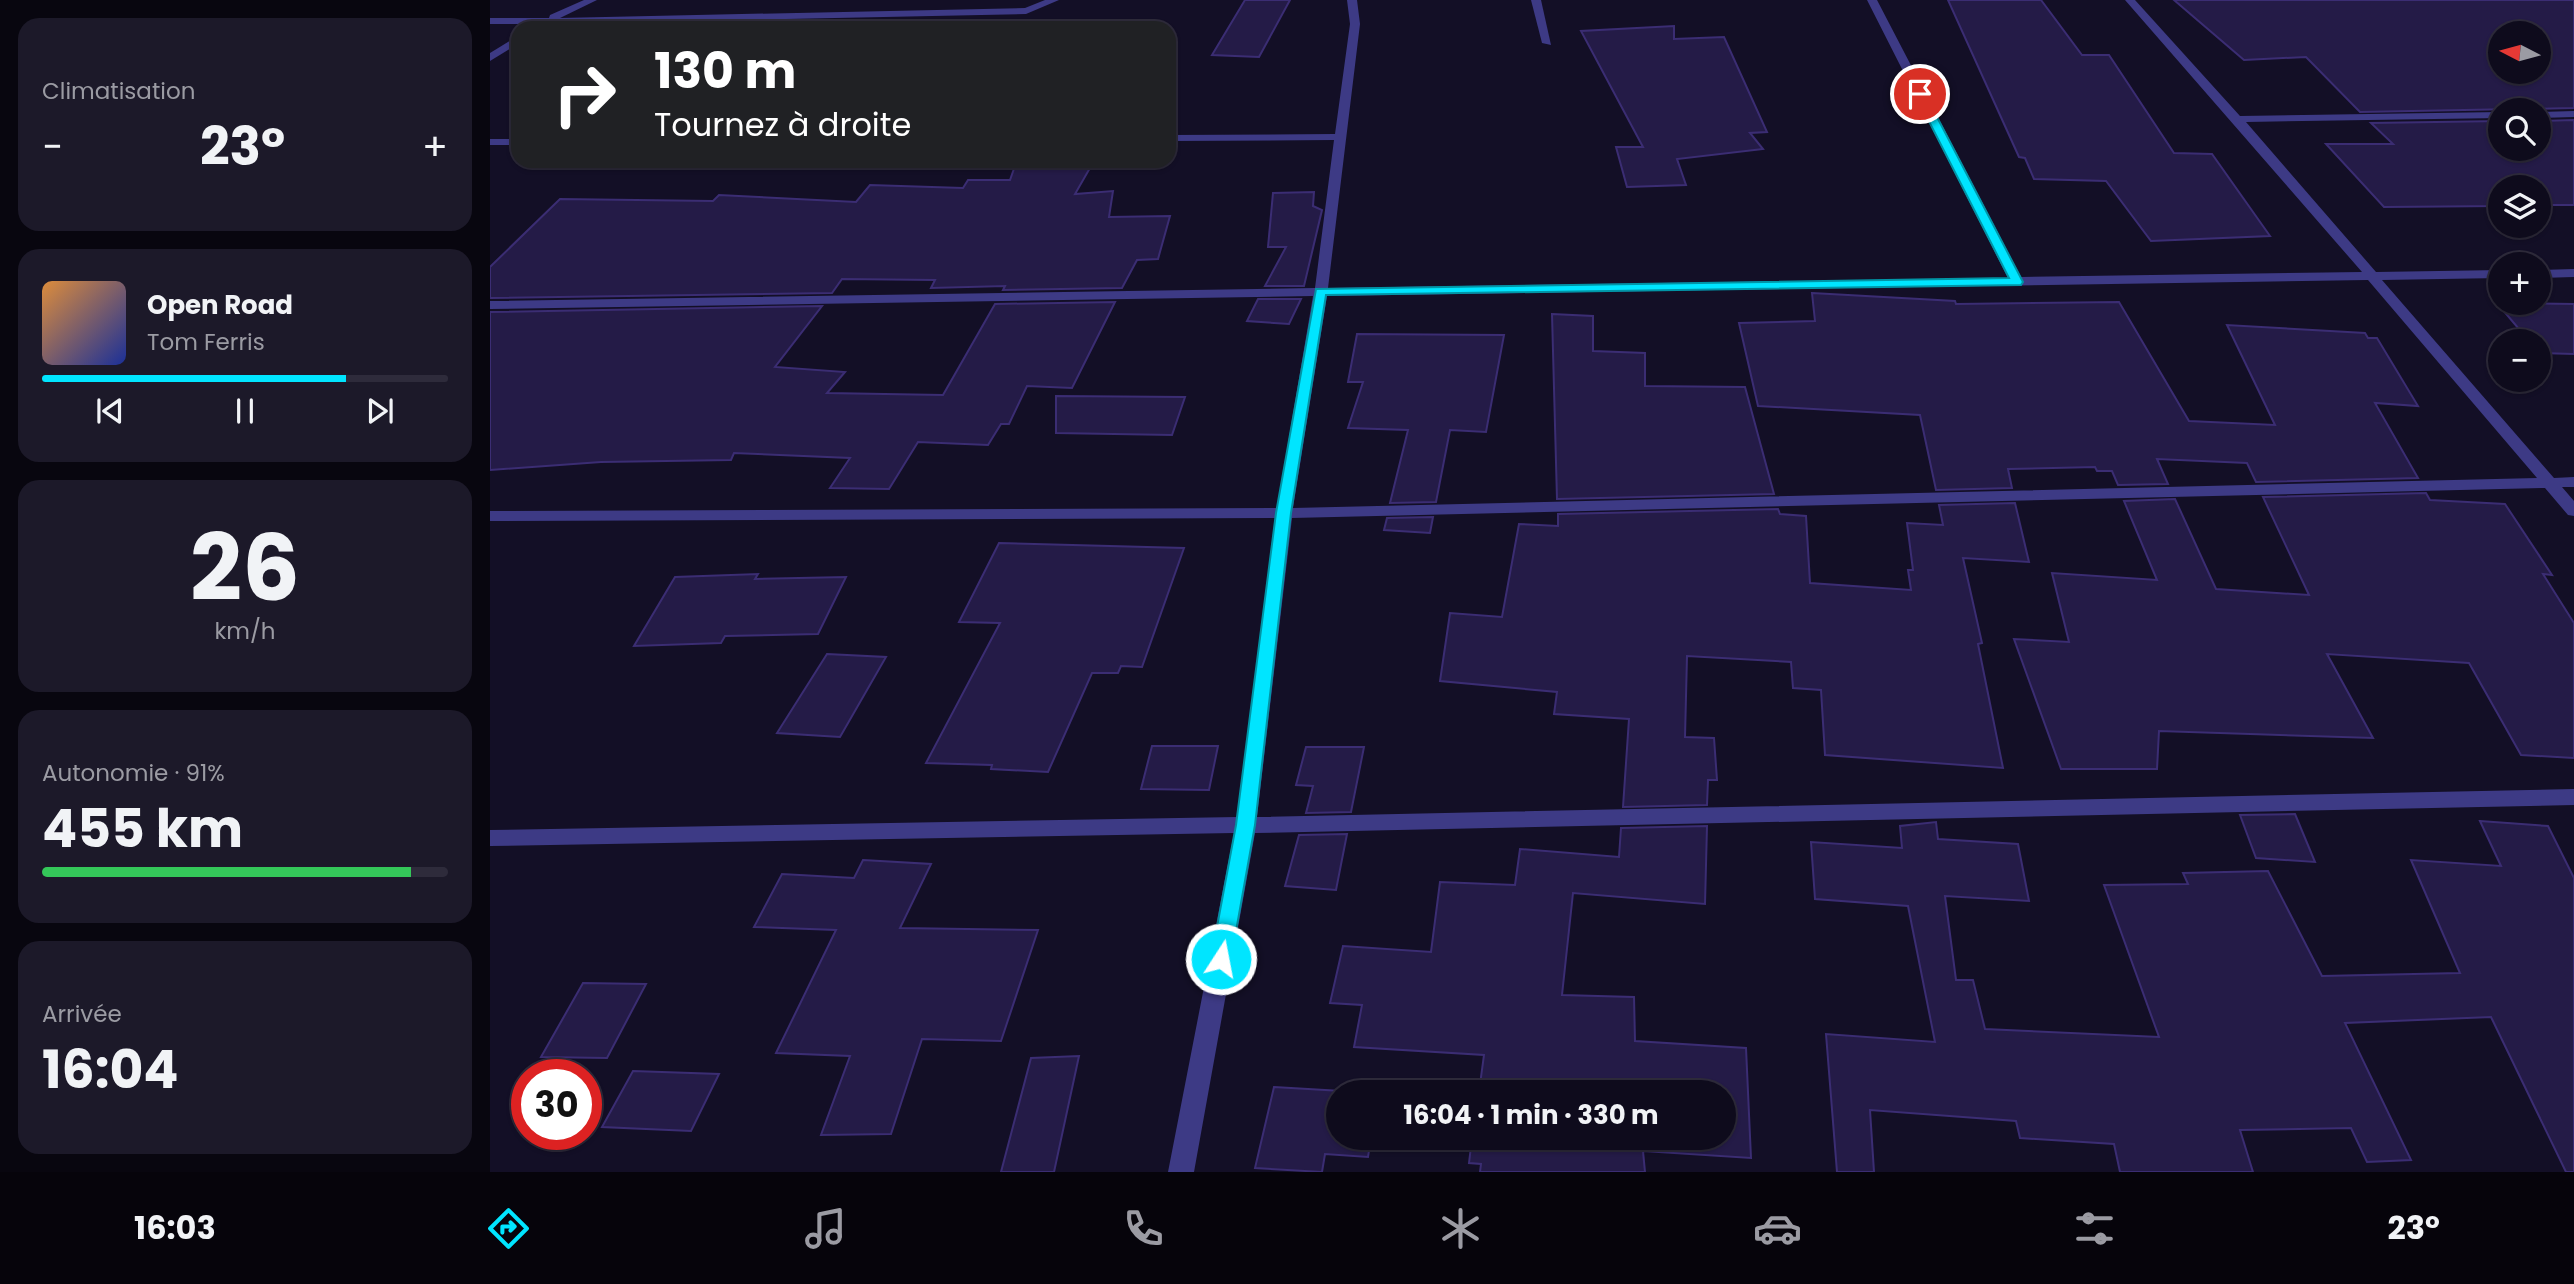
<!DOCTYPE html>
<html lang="fr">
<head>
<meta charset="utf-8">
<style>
	body { margin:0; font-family:Poppins,sans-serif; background:#1c1929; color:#f1f3f6; height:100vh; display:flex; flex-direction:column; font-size:26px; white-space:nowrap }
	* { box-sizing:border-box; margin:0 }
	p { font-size:23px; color:#9b9ba3 }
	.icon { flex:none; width:38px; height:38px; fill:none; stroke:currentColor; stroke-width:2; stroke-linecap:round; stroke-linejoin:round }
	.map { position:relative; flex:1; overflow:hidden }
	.side { display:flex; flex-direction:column; gap:18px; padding:18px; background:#08060f; width:490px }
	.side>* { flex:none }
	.top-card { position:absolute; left:21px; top:21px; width:665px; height:147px; border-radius:21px; box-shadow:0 2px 5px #0004,0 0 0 2px #2e2b3b; background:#202124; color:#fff; overflow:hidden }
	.needle { width:46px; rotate:276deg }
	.controls { position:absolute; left:1998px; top:21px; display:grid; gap:14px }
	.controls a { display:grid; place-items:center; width:63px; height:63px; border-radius:50%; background:#0e0b1c; box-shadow:0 2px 5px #0004,0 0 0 2px #2e2b3b; font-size:35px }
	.speed { position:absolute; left:21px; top:1059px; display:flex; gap:14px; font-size:35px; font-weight:700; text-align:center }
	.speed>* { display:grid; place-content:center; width:91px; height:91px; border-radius:50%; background:#0e0b1c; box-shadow:0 2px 5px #0004,0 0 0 2px #2e2b3b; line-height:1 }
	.speed .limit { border:10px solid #d22; background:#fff; color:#111 }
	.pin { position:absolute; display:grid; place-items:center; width:60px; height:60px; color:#fff; margin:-30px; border:4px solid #fff; border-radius:50%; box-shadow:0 2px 7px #0007 }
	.me { position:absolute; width:77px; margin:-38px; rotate:11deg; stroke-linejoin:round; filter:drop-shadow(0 0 5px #0008) }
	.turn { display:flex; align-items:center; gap:24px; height:147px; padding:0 28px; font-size:32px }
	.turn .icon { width:91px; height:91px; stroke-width:2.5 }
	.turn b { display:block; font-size:49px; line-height:60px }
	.big { font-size:52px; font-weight:700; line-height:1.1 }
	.side .tile { flex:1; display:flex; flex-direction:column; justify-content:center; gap:10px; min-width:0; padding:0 24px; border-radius:21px; background:#1c1929 }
	.side .dial { align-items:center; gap:0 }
	.dial b { font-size:91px; line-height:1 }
	.song { display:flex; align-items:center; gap:21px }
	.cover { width:84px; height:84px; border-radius:10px; background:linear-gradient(135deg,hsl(30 70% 55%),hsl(230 70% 35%)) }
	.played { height:7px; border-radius:4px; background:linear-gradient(90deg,#00e5ff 75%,#2e2b3b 75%) }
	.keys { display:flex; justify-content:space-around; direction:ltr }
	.heat { display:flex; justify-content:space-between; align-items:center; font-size:38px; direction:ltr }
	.charge { height:10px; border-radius:5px; background:linear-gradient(90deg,#34c759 91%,#2e2b3b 0) }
	.trip { position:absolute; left:836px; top:1080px; width:410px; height:70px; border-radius:35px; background:#0e0b1c; box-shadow:0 2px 5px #0004,0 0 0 2px #2e2b3b; font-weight:700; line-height:70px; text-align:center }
	.tabs { display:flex; height:112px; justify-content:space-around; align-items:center; background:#06040b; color:#9b9ba3 }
	.tabs .icon { width:49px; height:49px }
	.tabs .on { color:#00e5ff }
	.tabs b { font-size:32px; color:#f1f3f6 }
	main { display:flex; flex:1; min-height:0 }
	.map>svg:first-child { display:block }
	.building { fill:#241b47; stroke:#3b2d73; stroke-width:2; fill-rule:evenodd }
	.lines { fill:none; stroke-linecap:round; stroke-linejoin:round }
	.street { fill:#3d3a85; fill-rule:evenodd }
	.route { fill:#00e5ff; stroke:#0095a6; stroke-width:2 }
</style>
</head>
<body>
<main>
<section class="side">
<div class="tile"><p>Climatisation</p>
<div class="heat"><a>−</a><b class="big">23°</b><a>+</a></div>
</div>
<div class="tile">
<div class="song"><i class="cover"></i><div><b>Open Road</b><p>Tom Ferris</p></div></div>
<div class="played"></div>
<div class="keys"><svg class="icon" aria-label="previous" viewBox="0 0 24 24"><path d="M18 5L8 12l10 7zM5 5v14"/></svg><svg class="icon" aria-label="pause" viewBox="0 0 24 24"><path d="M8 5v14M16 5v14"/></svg><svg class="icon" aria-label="next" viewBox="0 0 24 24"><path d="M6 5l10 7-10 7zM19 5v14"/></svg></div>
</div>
<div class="tile dial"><b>26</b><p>km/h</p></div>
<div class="tile"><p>Autonomie · 91%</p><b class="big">455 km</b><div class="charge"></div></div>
<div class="tile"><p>Arrivée</p><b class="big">16:04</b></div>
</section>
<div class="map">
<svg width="2084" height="1172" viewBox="0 0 2084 1172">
	<rect width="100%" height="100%" fill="#130f26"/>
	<g class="building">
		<path d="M755,0h45l-31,57 -47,-2z"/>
		<path d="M1458,0h93l41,55h27l65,98 38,1 58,82 -119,5 -45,-60 -72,-2 -9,-21 -6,-1z"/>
		<path d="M1684,0h400v108l-214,4 -54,-55 -62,3zM2011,33h38v39h-38z"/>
		<path d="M1184,26v13l50,-2 43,95 -17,1 13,16 -86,10 9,26 -59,2 -11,-40h27l-62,-116z"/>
		<path d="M2084,120v85h-35v-18h-38v19l-117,1 -58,-63h67l-22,-21 130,-2v28h38v-28z"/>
		<path d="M604,161l-19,33 38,-3 -4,26 61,-1 -12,43 -21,1 -15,28 -119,2 2,-4 -74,2 4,-8 -93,-1 -10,14 -342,5v-31l70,-68 153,2 6,-6 137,7 14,-17 93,3 5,-8h42l6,-17z"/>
		<path d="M824,192l-1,14 9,4 -18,76h-39l21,-39h-18l5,-54z"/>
		<path d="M1322,293l143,8 1,3 163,-2 70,119 86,4 -48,-100 138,8 3,5h9l41,68 -43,-3 43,75 -162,4 -9,-19 -90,-4 11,25 -50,1 -6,-14h-15l-2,-4 -87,2 4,19 -76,2 -16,-75 -162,-9 -19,-83 76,-2z"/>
		<path d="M768,299h43l-12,25 -42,-3z"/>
		<path d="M625,302l-43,86 -45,-2 -18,38h-8l-13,21 -70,-3 -29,47 -59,-1 20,-30 -116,-5 -3,7 -130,2 -111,8v-158l332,-6 -47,61 70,5 -18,21 116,2 52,-91z"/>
		<path d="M2007,303l77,1v50l-35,-1v-12h-10z"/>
		<path d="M1062,314l41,2v35l52,2v33l100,1 29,107 -217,5z"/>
		<path d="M867,334l147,1 -18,97 -36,-2 -14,72 -46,1 18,-73 -60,-2 15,-46h-15z"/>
		<path d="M566,396l129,1 -13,38 -116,-2z"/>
		<path d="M1936,493l4,7 75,4 47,71 -9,-1 31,49v135l-53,-3 -52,-92 -142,-9 46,84 -214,-7 -2,38h-96l-47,-130 55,3 -17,-69 105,7 -33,-79 51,-2 41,90 93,6 -46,-98z"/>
		<path d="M1525,503l14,59 -66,-4 19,85 -4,1 25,124 -178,-13 -4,-65 -28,-2 -2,-26 -104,-6 -2,81 29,1 3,42h-9l-1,25 -84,2 6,-88 -75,-5 3,-22 -117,-11 10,-68 52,4 17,-93 39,2v-12l220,-5 2,5 26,2 4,67 101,7 -3,-20h5l-6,-47 36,2 -4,-20z"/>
		<path d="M943,517l-3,16 -46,-3 3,-12z"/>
		<path d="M509,543l185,5 -42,119 -21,-1 -3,7h-26l-44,99 -57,-3 1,-4 -66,-2 74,-140 -41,-1z"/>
		<path d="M268,574l-3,5 91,-2 -28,57 -93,2 -4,7 -87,3 41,-69z"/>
		<path d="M337,654l59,3 -46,80 -63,-4z"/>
		<path d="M662,746h66l-9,44 -68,-1z"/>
		<path d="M816,747h58l-13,65 -45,1 7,-27 -17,-1z"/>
		<path d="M1805,814l20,48 -59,-4 -16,-43z"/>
		<path d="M1990,821l68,5 26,52v294h-8l-75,-155 -146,6 66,137 -44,2 -16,-34 -111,2 13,42h-133l-6,-28 -94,-6 -4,-17 -146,-11 4,62h-37l-11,-138 109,8 -27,-136 -93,-7 -4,-57 91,6 -2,-22 36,-4 2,17 80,5 11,57 -84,-5 11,84h17l12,49 174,8 -55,-152 84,-1 -5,-11 85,-2 54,105 138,-3 -49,-113 90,6z"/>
		<path d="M1217,826l-2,78 -132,-11 -11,102 72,2 1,44 111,7 5,110 -108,-7 2,21h-165l1,-8 -12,-1 3,-25h252v-46h-245l5,-37 -130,-8 8,-42 -32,-2 13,-57 88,6 9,-70 75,3 5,-36 99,8 2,-29z"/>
		<path d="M857,834l-11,56 -51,-4 14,-51z"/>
		<path d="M373,860l68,4 -31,64 138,2 -37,111 -79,-2 -31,95 -70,1 29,-79 -74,-3 60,-123 -82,-3 28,-53 72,4z"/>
		<path d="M93,983l63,1 -39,74 -66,-1z"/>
		<path d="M589,1056l-25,116h-53l30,-114z"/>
		<path d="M143,1071l86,3 -28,57 -89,-4z"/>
		<path d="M784,1087l85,5h-20v46h32l-3,19 -43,-3 -3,18 -67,-4z"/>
	</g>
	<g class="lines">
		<g class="street">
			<path d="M94,0h13l-37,18 465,-10 20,-8h14l-33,14 -479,10 -6,4h-12l5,-4h-44v-6h59l1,-3z"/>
			<path d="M857,0h10l3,24 -32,264 680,-10 -141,-278h10l144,277 341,-5 -237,-272h10l105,116 261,-4v6l-255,4 130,150 125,-2v8l-119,2 172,198 20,-1v10h-12l12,14v15l-6,-1 -23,-27 -1253,30 -35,299 1317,-28v16l-1319,28 -61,339h-26l66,-339 -744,13v-16l747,-13 38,-299 -785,3v-10l787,-3 36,-212 -823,13v-8l825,-13 19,-148 -165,1v-6l166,-1 15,-110zM1878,280l169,198 -1244,30 34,-212z"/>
			<path d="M1041,0h10l10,45 -9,-2z"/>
			<path d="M28,36v8l-28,17v-8z"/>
			<path d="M2084,111v6l-35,1v-6z"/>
			<rect x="0" y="139" width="28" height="6"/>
			<path d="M2084,269v8l-35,1v-8z"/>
		</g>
	</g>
	<path class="route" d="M1430,91l5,3 98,188 -2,3 -695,10 -35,218 -36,312 -24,134 -3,6 -7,2 -7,-2 -3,-6 25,-134 40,-312 40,-224 693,-11 -94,-184z"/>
</svg>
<div class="controls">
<a><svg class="needle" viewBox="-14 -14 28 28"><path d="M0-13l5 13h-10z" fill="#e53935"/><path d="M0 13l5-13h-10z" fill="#9b9ba3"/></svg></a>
<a><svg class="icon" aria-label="search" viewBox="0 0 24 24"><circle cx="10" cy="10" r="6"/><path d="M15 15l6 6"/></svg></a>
<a><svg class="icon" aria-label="layers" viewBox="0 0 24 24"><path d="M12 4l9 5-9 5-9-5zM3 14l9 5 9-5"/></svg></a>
<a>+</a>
<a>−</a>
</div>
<div class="speed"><div class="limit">30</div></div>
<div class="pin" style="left:1430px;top:94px;background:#d93025"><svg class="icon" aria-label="arrive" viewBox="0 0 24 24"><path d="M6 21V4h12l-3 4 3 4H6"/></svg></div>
<svg class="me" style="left:731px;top:959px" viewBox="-20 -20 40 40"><circle r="17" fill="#00e5ff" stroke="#fff" stroke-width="3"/><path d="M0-11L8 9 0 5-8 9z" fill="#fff"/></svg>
<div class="trip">16:04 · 1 min · 330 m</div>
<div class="top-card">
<div class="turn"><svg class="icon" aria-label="right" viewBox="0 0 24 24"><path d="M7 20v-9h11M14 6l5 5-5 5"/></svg><div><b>130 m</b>Tournez à droite</div></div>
</div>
</div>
</main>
<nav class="tabs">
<b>16:03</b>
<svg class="icon on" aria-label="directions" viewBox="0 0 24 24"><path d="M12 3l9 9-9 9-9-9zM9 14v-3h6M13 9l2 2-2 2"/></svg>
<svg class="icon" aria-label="music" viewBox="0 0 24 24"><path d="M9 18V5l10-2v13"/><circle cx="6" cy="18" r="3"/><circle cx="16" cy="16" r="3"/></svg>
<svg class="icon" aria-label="phone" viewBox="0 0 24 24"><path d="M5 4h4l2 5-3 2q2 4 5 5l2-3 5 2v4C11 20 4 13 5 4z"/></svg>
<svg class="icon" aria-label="climate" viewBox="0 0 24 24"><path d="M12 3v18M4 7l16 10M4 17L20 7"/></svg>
<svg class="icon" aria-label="car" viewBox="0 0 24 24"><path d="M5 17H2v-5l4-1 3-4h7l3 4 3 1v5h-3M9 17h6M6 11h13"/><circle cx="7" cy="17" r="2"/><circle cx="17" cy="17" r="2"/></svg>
<svg class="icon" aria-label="filters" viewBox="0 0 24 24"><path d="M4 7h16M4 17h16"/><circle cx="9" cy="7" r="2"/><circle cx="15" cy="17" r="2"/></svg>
<b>23°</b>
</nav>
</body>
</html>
